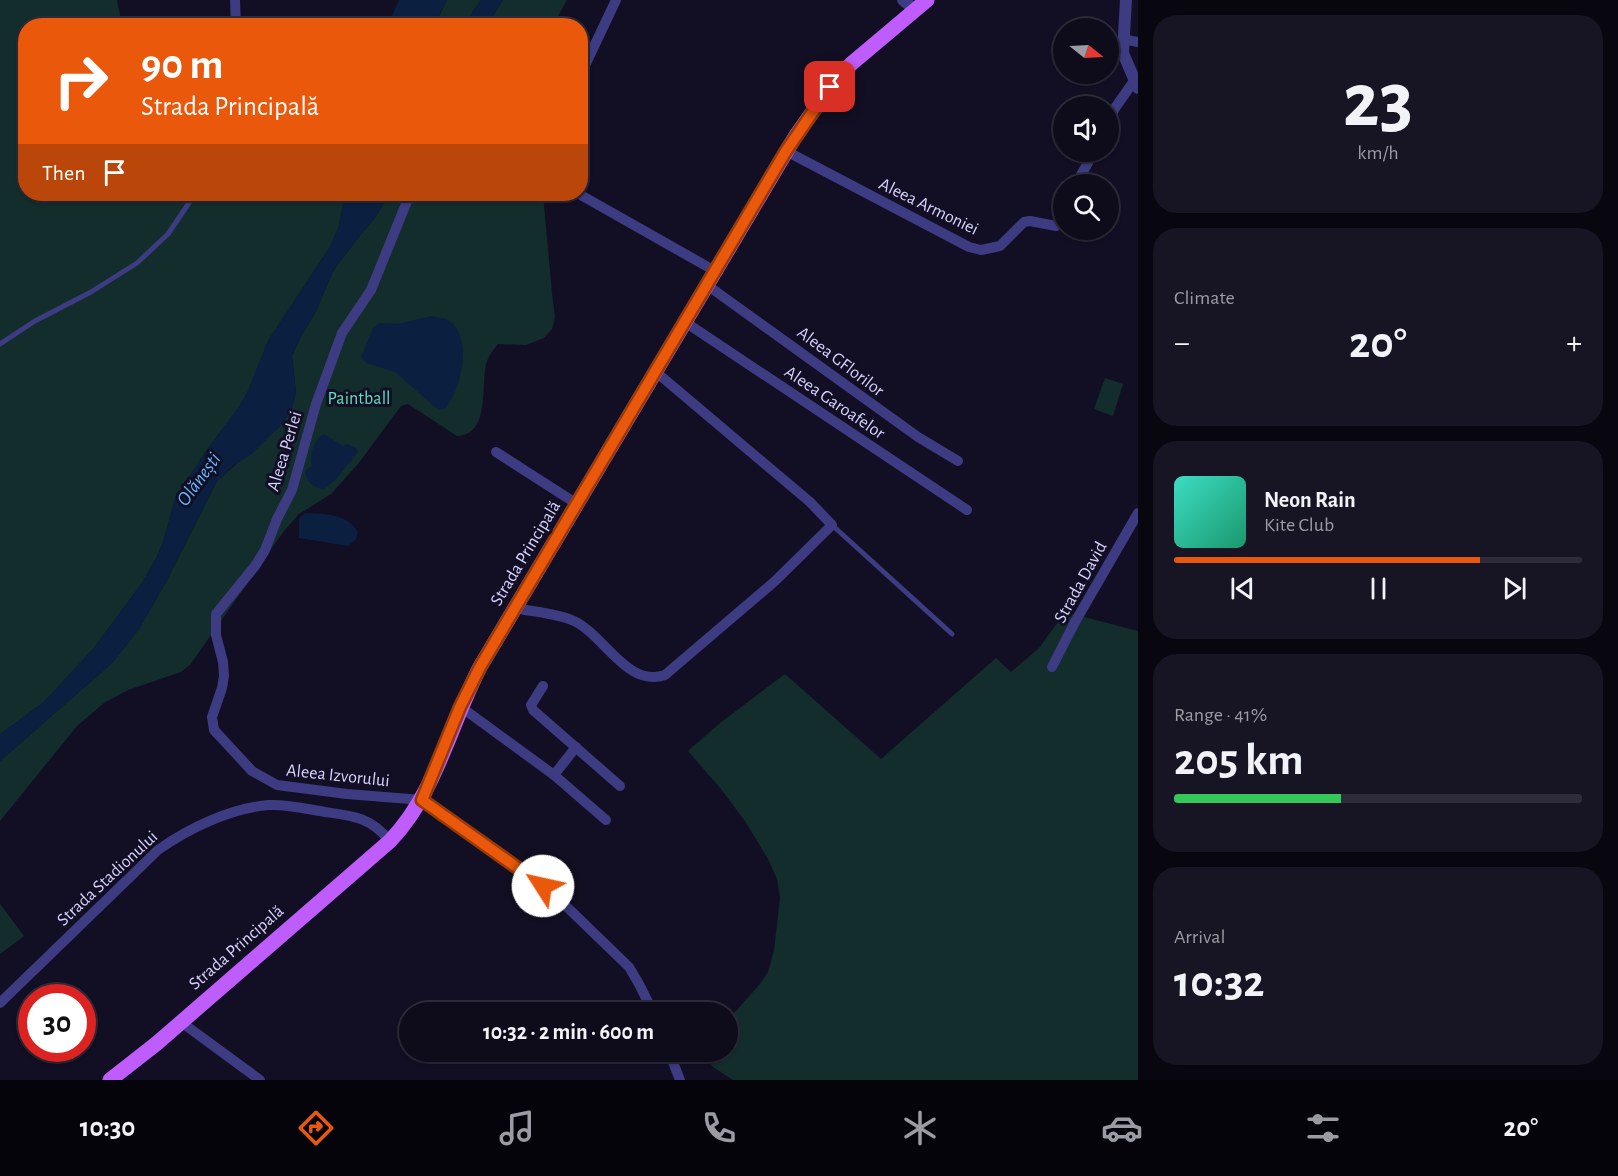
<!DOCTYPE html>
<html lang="en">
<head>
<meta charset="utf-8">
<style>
	body { margin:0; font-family:"Alegreya Sans",sans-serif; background:#171424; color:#f1f3f6; height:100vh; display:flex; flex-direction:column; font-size:22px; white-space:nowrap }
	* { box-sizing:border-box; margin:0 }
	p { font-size:20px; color:#9b9ba3 }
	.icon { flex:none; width:33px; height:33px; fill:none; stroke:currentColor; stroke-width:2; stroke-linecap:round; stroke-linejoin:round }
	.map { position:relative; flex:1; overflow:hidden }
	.side { display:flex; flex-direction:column; gap:15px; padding:15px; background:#08060f; width:480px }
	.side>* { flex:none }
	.hud { position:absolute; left:18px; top:18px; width:570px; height:183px; border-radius:24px; box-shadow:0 2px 4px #0004,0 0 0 2px #2e2b3a; background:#ea580c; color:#fff; overflow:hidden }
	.needle { width:39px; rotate:108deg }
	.tools { position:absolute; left:1053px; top:18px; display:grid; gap:12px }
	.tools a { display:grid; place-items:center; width:66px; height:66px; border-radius:50%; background:#0e0b1b; box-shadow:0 2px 4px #0004,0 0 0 2px #2e2b3a; font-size:30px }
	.speed { position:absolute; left:18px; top:984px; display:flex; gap:12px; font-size:30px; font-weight:700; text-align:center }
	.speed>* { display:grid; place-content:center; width:78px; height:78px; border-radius:50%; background:#0e0b1b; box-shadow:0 2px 4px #0004,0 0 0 2px #2e2b3a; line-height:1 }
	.speed .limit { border:9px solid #d22; background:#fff; color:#111 }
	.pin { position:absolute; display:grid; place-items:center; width:51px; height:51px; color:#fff; margin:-26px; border-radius:12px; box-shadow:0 3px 9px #0006 }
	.me { position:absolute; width:66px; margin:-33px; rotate:305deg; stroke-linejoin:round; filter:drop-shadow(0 0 4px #0008) }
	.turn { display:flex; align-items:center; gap:21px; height:126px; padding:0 24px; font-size:27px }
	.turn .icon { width:78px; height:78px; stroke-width:2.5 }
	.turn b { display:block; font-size:42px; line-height:51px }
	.then { display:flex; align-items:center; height:57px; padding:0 24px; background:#0003; gap:12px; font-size:22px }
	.big { font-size:45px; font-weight:700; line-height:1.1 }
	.side .tile { flex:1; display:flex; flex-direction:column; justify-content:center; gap:9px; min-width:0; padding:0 21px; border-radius:24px; background:#171424 }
	.side .dial { align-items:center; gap:0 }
	.dial b { font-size:78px; line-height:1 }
	.song { display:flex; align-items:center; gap:18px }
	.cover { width:72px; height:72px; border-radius:9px; background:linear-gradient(135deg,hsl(170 70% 55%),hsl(160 70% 35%)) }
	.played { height:6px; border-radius:3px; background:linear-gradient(90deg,#ea580c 75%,#2e2b3a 75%) }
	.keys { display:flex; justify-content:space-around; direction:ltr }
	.heat { display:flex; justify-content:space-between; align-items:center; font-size:33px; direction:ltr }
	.charge { height:9px; border-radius:4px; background:linear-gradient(90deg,#34c759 41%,#2e2b3a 0) }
	.trip { position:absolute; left:399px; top:1002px; width:339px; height:60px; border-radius:30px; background:#0e0b1b; box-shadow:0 2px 4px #0004,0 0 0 2px #2e2b3a; font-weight:700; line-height:60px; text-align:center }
	.tab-bar { display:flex; height:96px; justify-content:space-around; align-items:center; background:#06040b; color:#9b9ba3 }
	.tab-bar .icon { width:42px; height:42px }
	.tab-bar .current { color:#ea580c }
	.tab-bar b { font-size:27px; color:#f1f3f6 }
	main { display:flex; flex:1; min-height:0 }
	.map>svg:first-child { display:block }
	.green { fill:#122d2c }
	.water { fill:#0b1f41 }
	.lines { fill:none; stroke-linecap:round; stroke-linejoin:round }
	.service { stroke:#3d3b82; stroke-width:5 }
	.minor { stroke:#3d3b82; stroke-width:10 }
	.tertiary { stroke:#3d3b82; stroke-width:12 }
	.primary { stroke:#be5cfc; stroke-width:15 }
	.route-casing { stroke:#983908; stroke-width:15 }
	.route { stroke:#ea580c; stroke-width:10 }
	.labels { text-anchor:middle; stroke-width:6; stroke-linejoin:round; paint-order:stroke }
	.street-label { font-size:18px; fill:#d7d2fe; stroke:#120f24 }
	.park-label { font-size:18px; fill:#60ddbc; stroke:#120f24 }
	.water-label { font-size:20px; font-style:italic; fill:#63b7fc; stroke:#120f24 }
</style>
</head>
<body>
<main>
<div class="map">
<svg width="1138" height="1080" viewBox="0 0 1138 1080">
	<rect width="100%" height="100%" fill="#120f24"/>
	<g class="green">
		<path d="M0,0h117l5,25 -96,1v168h319l-6,32 -9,21 -62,94 -19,48 -8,15 -37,50 -29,45 -11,40 -7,18 -15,26 -48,65 -51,55 -43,31z"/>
		<path d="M447,0h34l-15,22 5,3 -37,1z"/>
		<path d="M503,0h64l-14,25 -67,1z"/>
		<path d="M389,194h154l9,99 3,24 -3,12 -8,9 -18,7 -28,-1c-5,6 -10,13 -12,20 -5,23 4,71 -29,72l-49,-32 -7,2 -43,58 -27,30 -32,20 -15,17 -94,134 -9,7 -53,18 -24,13 -27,23 -77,95v-60l113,-99 26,-33 28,-49 50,-99 62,-54 12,-16 5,-18 -4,-37 7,-16 17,-29 17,-40 24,-32 18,-21z"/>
		<path d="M1105,378l18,6 -10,32 -19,-7z"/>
		<path d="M1065,612l73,19v449h-405l-20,-13 -7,-10 1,-5h21v-32l32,-36 8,-12 6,-22 6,-52 -3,-19 -9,-20 -23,-38 -24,-32 -33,-38 32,-28 65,-49 96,85 115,-101 15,14 28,-24z"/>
		<path d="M0,904l24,32 -24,18z"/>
	</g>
	<g class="water">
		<path d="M399,0h48l-13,25h-46z"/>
		<path d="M481,0h22l-17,25h-15l-5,-3z"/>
		<path d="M345,194h44l-14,24 -18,21 -24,32 -17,40 -17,29 -7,16 4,37 -5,18 -12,16 -27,27 -19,12 -16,15 -50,99 -28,49 -26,33 -113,99v-27l43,-31 51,-55 48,-65 15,-26 7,-18 11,-40 29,-45 37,-50 8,-15 19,-48 62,-94 9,-21z"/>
		<path d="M431,316c6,2 13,1 18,5 25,17 12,67 -3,87l-5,2 -6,-3 -40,-35 -29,-9 -5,-6 12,-29 7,-5 18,1z"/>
		<path d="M324,434l19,12 4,-2 9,4 2,4 -22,27 -12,10c-13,-2 -16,-6 -19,-18l7,-5c-3,-11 2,-27 12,-32z"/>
		<path d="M305,513c19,1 42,0 53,19l-2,7 -8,7 -49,-8v-19z"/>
	</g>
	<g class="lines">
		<g class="service">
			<path d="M0,344l35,-23 56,-29 46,-29 31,-29 27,-40"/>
			<path d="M832,525l120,109"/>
		</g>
		<g class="minor">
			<path d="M235,0l1,26"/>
			<path d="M1123,39l15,3"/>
			<path d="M580,76l36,-76"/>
			<path d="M1108,122l7,-14 19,-27"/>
			<path d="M786,151l183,96 12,3 19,-4 24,-24 6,-1 26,5"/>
			<path d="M1081,175l13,-23"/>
			<path d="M410,194l-39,96 -29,43 -26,71 -24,86 -15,29 -12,31 -10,16 -39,48v21l7,27 1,14 -2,12 -10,29 2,13 38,41 25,14 70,9 75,6 121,86 26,23 60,58 10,17 14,28"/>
			<path d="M579,194l136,77"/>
			<path d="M707,285l211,152 40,24"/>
			<path d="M685,322l282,188"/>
			<path d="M496,452l81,52"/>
			<path d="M515,608c18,4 41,5 59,13 30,14 53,67 91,54l109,-93 58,-57 -22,-23 -154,-130"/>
			<path d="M1052,667l23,-45 63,-109"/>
			<path d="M543,686l-12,19 2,5 87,76"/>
			<path d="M461,707l93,68 52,45"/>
			<path d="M554,775l22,-28"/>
			<path d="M0,1003l158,-153c31,-22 73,-42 111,-45 18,-1 38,4 56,7 29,4 45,5 65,29"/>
			<path d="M181,1022l79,58"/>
			<path d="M669,1052l11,28"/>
		</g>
		<g class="tertiary">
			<path d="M903,0l12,10"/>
			<path d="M1126,0l-3,53 15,35"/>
		</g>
		<path class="primary" d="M110,1080l46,-36 234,-203c46,-48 60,-116 90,-174l315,-530 35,-50 21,-23 76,-64"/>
	</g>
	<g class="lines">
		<g class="route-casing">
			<path id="route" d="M543,886l-121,-86 38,-93 20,-40 306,-516 44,-64"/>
		</g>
		<use href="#route" class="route"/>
	</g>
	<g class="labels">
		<g class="street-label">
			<text transform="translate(929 206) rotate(26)" y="6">Aleea Armoniei</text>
			<text transform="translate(841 361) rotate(37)" y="6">Aleea GFlorilor</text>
			<text transform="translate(835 402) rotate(34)" y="6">Aleea Garoafelor</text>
			<text transform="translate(284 451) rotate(-73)" y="6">Aleea Perlei</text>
			<text transform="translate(525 553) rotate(-59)" y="6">Strada Principală</text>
			<text transform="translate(1080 582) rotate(-61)" y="6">Strada David</text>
			<text transform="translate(338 775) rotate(6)" y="6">Aleea Izvorului</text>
			<text transform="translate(107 878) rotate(-43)" y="6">Strada Stadionului</text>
			<text transform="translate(236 947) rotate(-41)" y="6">Strada Principală</text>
		</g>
		<g class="park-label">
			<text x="359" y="404">Paintball</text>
		</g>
		<g class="water-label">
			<text transform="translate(198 479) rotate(-54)" y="7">Olănești</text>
		</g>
	</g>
</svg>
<div class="tools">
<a><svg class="needle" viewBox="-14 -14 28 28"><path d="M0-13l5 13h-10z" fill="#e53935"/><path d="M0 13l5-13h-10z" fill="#9b9ba3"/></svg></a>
<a><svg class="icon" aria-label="sound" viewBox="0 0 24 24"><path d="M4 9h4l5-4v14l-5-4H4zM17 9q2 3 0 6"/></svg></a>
<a><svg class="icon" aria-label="search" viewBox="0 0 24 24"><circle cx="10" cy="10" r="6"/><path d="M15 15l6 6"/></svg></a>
</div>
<div class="speed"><div class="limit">30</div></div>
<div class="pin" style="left:830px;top:87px;background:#d93025"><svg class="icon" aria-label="arrive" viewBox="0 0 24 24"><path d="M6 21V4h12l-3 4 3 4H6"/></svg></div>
<svg class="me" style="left:543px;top:886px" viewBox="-20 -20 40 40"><circle r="19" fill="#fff"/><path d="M0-13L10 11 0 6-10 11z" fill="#ea580c"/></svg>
<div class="trip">10:32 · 2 min · 600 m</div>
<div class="hud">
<div class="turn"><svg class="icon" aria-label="right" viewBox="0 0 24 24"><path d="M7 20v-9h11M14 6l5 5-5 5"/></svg><div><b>90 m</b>Strada Principală</div></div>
<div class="then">Then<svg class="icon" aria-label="arrive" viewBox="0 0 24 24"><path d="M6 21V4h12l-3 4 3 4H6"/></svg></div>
</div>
</div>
<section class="side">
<div class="tile dial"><b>23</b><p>km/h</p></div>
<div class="tile"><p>Climate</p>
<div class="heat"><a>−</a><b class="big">20°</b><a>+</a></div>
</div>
<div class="tile">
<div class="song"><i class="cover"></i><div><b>Neon Rain</b><p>Kite Club</p></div></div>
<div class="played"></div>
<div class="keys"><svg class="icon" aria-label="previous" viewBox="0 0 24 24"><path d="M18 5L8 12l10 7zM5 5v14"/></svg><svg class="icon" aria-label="pause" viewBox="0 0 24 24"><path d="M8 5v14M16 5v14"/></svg><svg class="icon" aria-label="next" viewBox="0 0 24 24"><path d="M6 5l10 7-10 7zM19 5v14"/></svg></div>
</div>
<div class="tile"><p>Range · 41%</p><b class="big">205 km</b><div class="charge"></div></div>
<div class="tile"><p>Arrival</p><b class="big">10:32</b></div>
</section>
</main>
<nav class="tab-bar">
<b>10:30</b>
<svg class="icon current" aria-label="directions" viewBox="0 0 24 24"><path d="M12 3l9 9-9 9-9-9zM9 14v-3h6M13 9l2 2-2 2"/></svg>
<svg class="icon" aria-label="music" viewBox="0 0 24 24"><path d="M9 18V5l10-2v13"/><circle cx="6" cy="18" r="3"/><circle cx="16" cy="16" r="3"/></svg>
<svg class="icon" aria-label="phone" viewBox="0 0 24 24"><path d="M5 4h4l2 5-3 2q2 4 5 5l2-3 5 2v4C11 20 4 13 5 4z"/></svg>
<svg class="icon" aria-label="climate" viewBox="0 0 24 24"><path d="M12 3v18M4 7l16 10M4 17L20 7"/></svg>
<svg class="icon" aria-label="car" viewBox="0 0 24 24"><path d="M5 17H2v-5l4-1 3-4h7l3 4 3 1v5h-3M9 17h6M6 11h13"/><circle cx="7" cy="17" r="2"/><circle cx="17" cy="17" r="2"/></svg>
<svg class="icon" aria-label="filters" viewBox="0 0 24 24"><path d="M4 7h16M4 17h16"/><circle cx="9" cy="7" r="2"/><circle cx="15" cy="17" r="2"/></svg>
<b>20°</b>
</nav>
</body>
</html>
